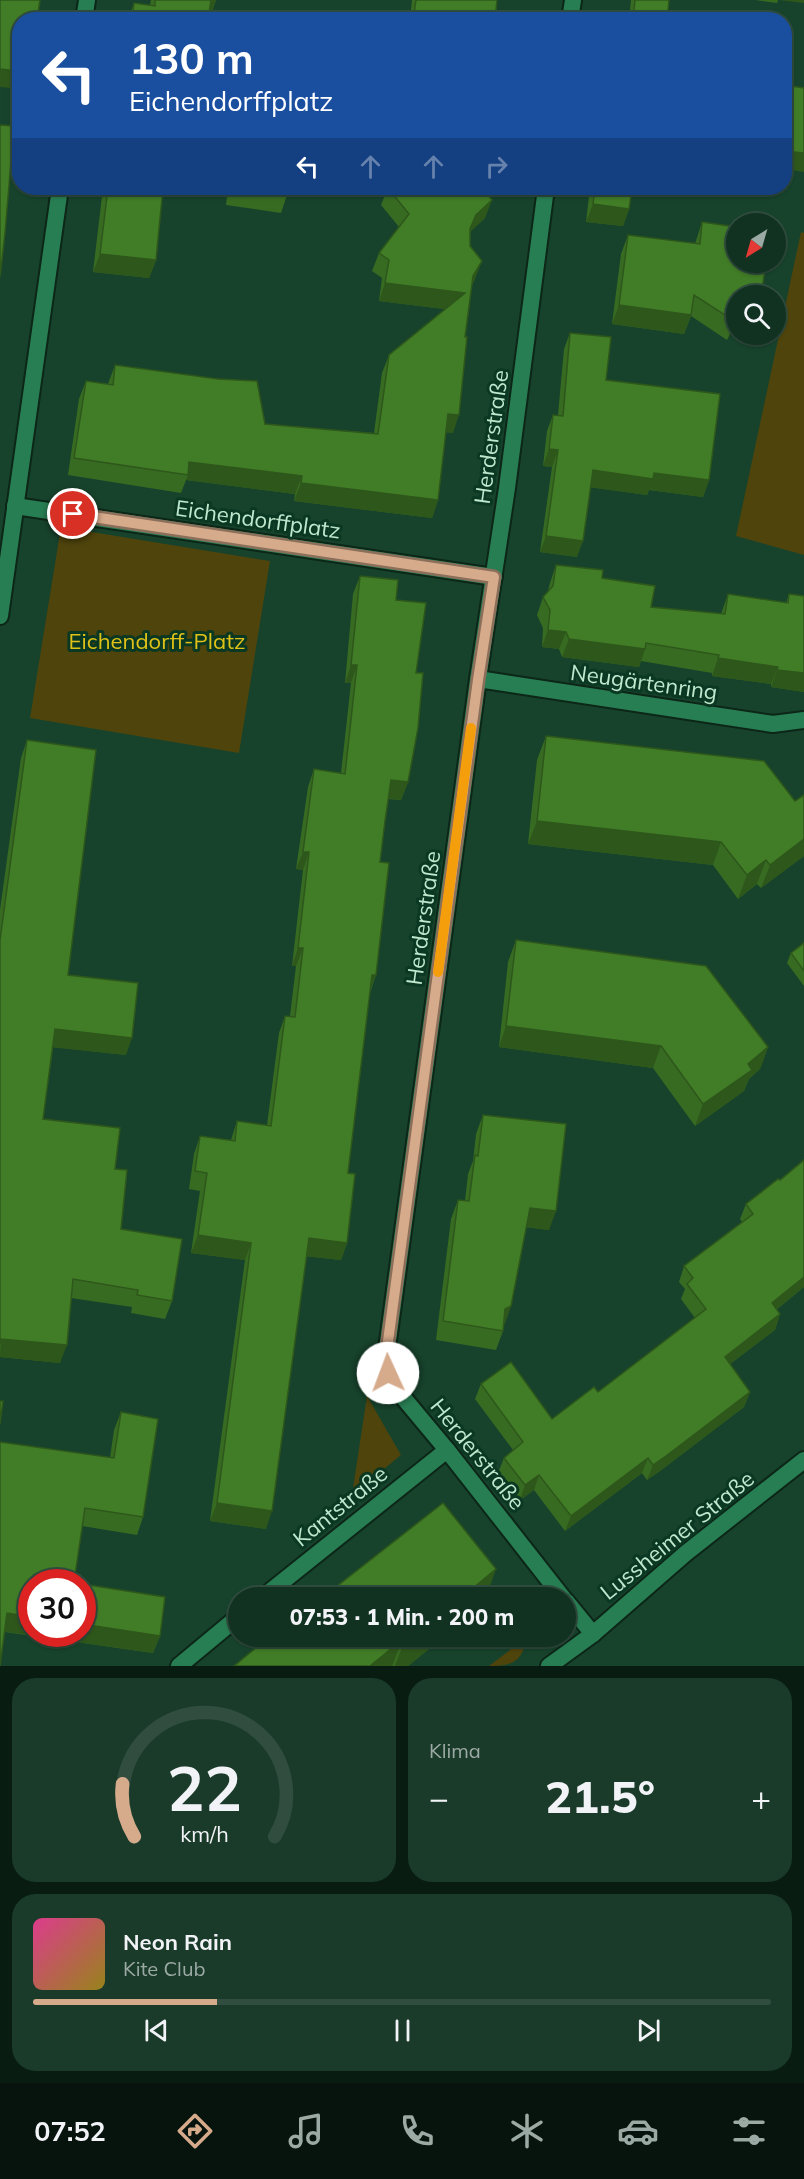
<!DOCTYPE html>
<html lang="de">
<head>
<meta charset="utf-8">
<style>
	body { margin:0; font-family:Mulish,sans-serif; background:#1a3a2a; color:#f1f3f6; height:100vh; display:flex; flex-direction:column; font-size:22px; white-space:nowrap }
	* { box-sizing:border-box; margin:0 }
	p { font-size:20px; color:#9caaa5 }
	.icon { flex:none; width:33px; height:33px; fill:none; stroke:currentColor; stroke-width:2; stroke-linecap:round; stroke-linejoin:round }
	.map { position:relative; height:1666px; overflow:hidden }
	.side { display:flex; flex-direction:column; gap:12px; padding:12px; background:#091c12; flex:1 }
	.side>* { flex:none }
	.hud { position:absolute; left:12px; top:12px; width:780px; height:183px; border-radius:24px; box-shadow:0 2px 4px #0004,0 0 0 2px #304d3f; background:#1a4fa0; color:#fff; overflow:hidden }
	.needle { width:39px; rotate:217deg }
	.tools { position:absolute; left:726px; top:213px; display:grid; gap:12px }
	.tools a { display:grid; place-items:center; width:60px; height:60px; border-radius:50%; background:#113221; box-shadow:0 2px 4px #0004,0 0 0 2px #304d3f; font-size:30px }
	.speed { position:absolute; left:18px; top:1569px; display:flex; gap:12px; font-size:30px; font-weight:700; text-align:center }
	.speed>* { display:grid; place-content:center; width:78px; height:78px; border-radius:50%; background:#113221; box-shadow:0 2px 4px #0004,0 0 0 2px #304d3f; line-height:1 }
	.speed .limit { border:9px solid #d22; background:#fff; color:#111 }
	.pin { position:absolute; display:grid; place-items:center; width:51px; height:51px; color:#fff; margin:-26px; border:3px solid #fff; border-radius:50%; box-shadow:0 2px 6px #0007 }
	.me { position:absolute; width:66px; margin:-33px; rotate:358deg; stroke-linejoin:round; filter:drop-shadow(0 0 4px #0008) }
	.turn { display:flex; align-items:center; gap:21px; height:126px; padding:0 18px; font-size:27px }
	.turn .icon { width:78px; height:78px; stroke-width:2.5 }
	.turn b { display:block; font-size:42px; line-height:51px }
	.lanes { display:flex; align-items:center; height:57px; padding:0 18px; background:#0003; justify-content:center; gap:30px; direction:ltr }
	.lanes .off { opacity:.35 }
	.big { font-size:45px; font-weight:800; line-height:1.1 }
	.side .widget { flex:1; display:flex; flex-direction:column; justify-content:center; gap:9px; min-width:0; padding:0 21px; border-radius:24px; background:#1a3a2a }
	.side .dial { align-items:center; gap:0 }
	.dial svg { height:156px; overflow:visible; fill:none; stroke:#304d3f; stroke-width:7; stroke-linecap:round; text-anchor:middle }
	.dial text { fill:#f1f3f6; stroke:none }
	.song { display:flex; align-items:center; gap:18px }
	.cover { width:72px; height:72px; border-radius:9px; background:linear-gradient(135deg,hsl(330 70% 55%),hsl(50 70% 35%)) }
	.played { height:6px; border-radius:3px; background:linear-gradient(90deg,#d6ab8b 25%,#304d3f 25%) }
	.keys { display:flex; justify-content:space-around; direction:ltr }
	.heat { display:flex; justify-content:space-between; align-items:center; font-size:33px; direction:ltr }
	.side .tiles { flex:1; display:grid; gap:12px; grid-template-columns:1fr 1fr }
	.widget:last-child { grid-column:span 2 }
	.trip { position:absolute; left:228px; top:1587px; width:348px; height:60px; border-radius:30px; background:#113221; box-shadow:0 2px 4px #0004,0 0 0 2px #304d3f; font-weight:800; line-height:60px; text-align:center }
	.tabs { display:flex; height:96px; justify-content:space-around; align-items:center; background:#07140d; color:#9caaa5 }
	.tabs .icon { width:42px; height:42px }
	.tabs .current { color:#d6ab8b }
	.tabs b { font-size:27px; color:#f1f3f6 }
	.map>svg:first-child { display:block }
	.green { fill:#4f440c }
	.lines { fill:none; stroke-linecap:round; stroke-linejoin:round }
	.minor-casing { stroke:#0c2618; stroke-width:20 }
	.minor { stroke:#287e53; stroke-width:16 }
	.wall { fill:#386b22 }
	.shaded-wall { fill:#2e571b }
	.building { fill:#417c27; stroke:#2e571b; stroke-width:1.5 }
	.route-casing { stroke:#8b6f5a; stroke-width:15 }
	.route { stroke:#d6ab8b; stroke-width:10 }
	.slow { stroke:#f59e0b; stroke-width:10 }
	.labels { text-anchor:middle; stroke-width:6; stroke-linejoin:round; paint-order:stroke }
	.street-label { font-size:22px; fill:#c0e8cf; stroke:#0a3822 }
	.park-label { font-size:22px; fill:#dfc118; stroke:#0a3822 }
</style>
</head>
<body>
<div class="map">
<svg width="804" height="1666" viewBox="0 0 804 1666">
	<rect width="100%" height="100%" fill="#17432c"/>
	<g class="green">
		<path d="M801,232l3,1v322l-68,-19z"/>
		<path d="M61,527l209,34 -31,192 -209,-35z"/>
		<path d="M367,1396l34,59 -49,40z"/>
		<path d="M527,1637c-5,25 -14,29 -38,29z"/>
	</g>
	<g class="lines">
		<g class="minor-casing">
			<g id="minor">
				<path d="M84,20l3,-20"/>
				<path d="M570,20l3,-20"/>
				<path d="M546,188l-39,300 -29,191 -92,677 3,17 8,17 50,60 116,148"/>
				<path d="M15,506l479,71"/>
				<path d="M0,616l60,-428"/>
				<path d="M478,679l295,45 31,-4"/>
				<path d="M262,1598l185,-148"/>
				<path d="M566,1601l27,33"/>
				<path d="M179,1666l59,-49"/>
				<path d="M549,1666l44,-32 93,-81 118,-93"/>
			</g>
		</g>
		<use href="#minor" class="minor"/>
	</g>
	<g class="wall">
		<path d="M151,0h65l-5,15 -61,-10z"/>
		<path d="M412,0h85l-2,20h-85z"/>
		<path d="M631,0h38l-2,20h-38z"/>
		<path d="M755,0h23l-1,3z"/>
		<path d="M134,3l-2,17h-4z"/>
		<path d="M103,188h60l-7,72 -7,18 -56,-6z"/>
		<path d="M214,188h74l-1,7 -6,18 -55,-8 2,-16z"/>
		<path d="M388,188l95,2 2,28 -15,14v14l5,33 -3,6 -19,148 -7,-1 -8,68 -6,18 -138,-17 1,-7 -109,-14 -5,13 -113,-18 11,-76 7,-18 22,3 7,-19 150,59 109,9 8,-60 7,-18 56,-46 -66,-8 3,-23 -10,-7 7,-18 20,-26 -18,-22z"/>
		<path d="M590,188h42l-3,21 -6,17 -37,-4z"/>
		<path d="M702,222l34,74v27l-9,17 -36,-24 -7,18 -72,-10 9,-70 7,-19 67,9z"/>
		<path d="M570,333l36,47 103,100 -6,17 -54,-7 -2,5 -57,-8 -13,70 -37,-5 12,-85 -9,-1 4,-35 6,-16h5l6,-66z"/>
		<path d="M556,565l46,13 49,29 70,7 7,-20 58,9 3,-9 15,2v96l-33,-5v-3l-59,-8v-3l-71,-12 -2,6 -77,-10 -3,-8 -17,-2 1,-19 -6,-13 6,-18 5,-6 2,-8z"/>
		<path d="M360,576l36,24 20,73 -8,109 -7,18 -13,-1 -8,63 -4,113 -6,18 -22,180 -1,70 -6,17 -35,-4 -40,273 -56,-8 35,-261 -54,-7 9,-62 -11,-2 5,-35 6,-18 31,4 6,-19 30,4 12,-92 6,-17h5l6,-50h-4l11,-96 -7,-1 12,-82 6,-18 27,4 10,-90h-6l8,-89z"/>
		<path d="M546,736l249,65 9,-6v61l-43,32 -4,-4 -19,15 -25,-34 -185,-21 9,-84z"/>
		<path d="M27,740l41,235 58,80 -73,-8 -10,72 72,50 6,60 51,72 -7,18 -34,-6 1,-6 -61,-9 -11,65 -60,-6v-447l21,-152z"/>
		<path d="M516,940l252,107 -8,22 -11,10 -5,12 -49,35 -42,-58 -154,-21 9,-85z"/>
		<path d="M804,943v43l-17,-23 4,-10z"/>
		<path d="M483,1115l66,115 -23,-3 -15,79 -7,19h-1v6l-7,19 -60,-10 15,-121 7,-19 7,1 3,-27 5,-13 3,-27z"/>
		<path d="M804,1160v127l-28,23 4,4 -5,16 -45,34 20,28 -6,15 -84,64 -13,9 -5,-7 -77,58 -31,-41 -14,10 -22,-27 6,-15 9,-8 -38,-51 6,-15 71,35 46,-27 97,-74 -14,-19 4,-10 -6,-7 5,-16 58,-44 -2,-3 6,-15 34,-24z"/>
		<path d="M121,1412l22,105 -6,18 -55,-9 -8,56 86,54 -7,17 -148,-21 -5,-190 110,16 4,-28z"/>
		<path d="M270,1636h175l-37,30h-174z"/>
	</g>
	<g class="shaded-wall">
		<path d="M210,0h6l-5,15 -6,-1z"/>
		<path d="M779,0h25v3z"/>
		<path d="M414,14l39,6h-41z"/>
		<path d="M0,69l18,2 -6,17 -12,-1z"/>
		<path d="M784,151l20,2v19l-20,-3z"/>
		<path d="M214,188h15l-1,1z"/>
		<path d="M492,200l-7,18 -16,15 1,-4 6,-14z"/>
		<path d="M593,204l36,5 -6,17 -37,-4z"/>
		<path d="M100,254l56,6 -7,18 -56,-6z"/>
		<path d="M482,261l-7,18 -9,15 7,-18z"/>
		<path d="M385,283l80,10 -6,18 -80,-10z"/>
		<path d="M619,305l72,10 -7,19 -72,-10z"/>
		<path d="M736,317v6l-9,17 7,-19z"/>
		<path d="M448,414l11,1 -6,18 -11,-1z"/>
		<path d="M549,449l9,1 -6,17 -9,-1z"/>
		<path d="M189,462l113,14 -7,18 -109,-14 2,-5z"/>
		<path d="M593,470l61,3 55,7 -6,17 -54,-7 -2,5 -60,-8z"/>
		<path d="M301,483l137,17 -6,18 -138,-17z"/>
		<path d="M546,536l37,5 -6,16 -37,-5z"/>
		<path d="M548,630l18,2 -7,17 -17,-2z"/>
		<path d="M569,639l76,10 -6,18 -77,-10z"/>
		<path d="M718,658l60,9 -7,17 -59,-8z"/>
		<path d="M351,665h6l-6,18h-6z"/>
		<path d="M777,670l27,3v19l-33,-5z"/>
		<path d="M391,780l17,2 -7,18 -16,-2z"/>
		<path d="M537,821l184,21 -8,23 -185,-21z"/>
		<path d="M804,839v17l-43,32 9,-23z"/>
		<path d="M303,852h6l-6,18 -7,-1z"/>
		<path d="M766,860l-9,24 -19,15 9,-24z"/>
		<path d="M298,948h5l-7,18h-4z"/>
		<path d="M372,975h4l-7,18z"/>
		<path d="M506,1026l155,20 -8,22 -154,-21z"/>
		<path d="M55,1029l77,9 -6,17 -77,-8z"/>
		<path d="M768,1047l-8,22 -11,10 -5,12 -49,35 8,-22z"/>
		<path d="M530,1208l26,3 -7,19 -26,-3z"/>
		<path d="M198,1235l53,8 -6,17 -54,-7z"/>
		<path d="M309,1238l38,5 -6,17 -39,-4z"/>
		<path d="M804,1277v10l-38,31 6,-15z"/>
		<path d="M511,1306l-7,19 -6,3 7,-19z"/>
		<path d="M780,1314l-5,16 -56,42 6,-15z"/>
		<path d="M1,1339l66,6 -7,18 -60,-6z"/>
		<path d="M750,1392l-6,15 -84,64 -13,9 6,-15z"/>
		<path d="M648,1458l-6,15 -77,58 6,-15z"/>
		<path d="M539,1475l-5,15 -14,10 5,-15z"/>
		<path d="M217,1503l55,8 -6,18 -56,-8z"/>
		<path d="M496,1569l-10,29h-25z"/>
		<path d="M7,1613l25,4v17h50v-10l78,12 -7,17 -152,-22z"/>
		<path d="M411,1636h34l-37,30h-13l9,-24z"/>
		<path d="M402,1640l-10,26h-22z"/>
	</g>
	<g class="building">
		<path d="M0,0h40l-3,20h-17v38l-2,13 -18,-2z"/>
		<path d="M155,0h56l-3,20h-76l2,-17 21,3z"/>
		<path d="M416,0h81l-2,20h-42l-39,-6z"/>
		<path d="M635,0h34l-2,20h-34z"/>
		<path d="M784,85l20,3v65l-20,-2z"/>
		<path d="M0,125l14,1 -9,107 -5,44z"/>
		<path d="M108,188h55l-7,72 -56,-6z"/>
		<path d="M238,188h50l-1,7z"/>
		<path d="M388,188h96l-1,2 9,10 -16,15 -6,14v17l12,15 -9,15 -8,61h2l-8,78 -11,-1 -10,86 -137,-17 1,-7 -113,-14 -1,13 -114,-17 12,-77 27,4 2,-20 103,14 39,2 8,43 113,10 11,-79 76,-62 -80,-10 4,-23 -10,-7 30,-39z"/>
		<path d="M595,188h37l-3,21 -36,-5z"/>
		<path d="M702,222l34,5v35h30l-5,34h-25v21l-2,4 -40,-26 -3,20 -72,-10 9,-70 72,9z"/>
		<path d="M570,333l41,4 -5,43 114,14 -11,86 -55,-7 -1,6 -60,-9 -10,71 -37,-5 12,-86 -9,-1 4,-34 10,1z"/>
		<path d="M556,565l47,5 -1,8 53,8 -4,21 74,7 3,-20 60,9 1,-9 15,2v77l-27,-3 1,-3 -60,-9 1,-3 -73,-12 -1,6 -76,-10 -3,-7 -18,-2 2,-20 -7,-13 10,-11z"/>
		<path d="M360,576l38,4 -2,20 30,3 -10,70h7l-5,55 -10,54 -17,-2 -6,41 -5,41 9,1 -13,112h-4l-24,198 7,1 -8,69 -38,-5 -37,273 -55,-8 34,-260 -53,-8 9,-62 -12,-2 5,-35 35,5 2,-20 34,5 14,-110 10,1 8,-69h-5l11,-96h-6l11,-83 31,5 12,-109h-6z"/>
		<path d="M546,736l218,25 31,40 9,-6v44l-34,26 -4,-5 -19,15 -26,-33 -184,-21z"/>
		<path d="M27,740l69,10 -28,225 70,8 -6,55 -77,-9 -12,90 77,9 -5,41 12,1 -6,59 61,10 -10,62 -35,-6 1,-5 -65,-11 -6,66 -66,-6 -1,5v-404z"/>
		<path d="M516,940l190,26 62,81 -20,17 4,6 -49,34 -42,-58 -155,-20z"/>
		<path d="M804,943v28l-13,-18z"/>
		<path d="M483,1115l83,9 -10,87 -26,-3 -19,98 -6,3 -2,22 -60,-10 15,-121 11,1 6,-46 3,1z"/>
		<path d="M804,1160v117l-32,26 8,11 -55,43 25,35 -84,64 -13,9 -5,-7 -77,58 -32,-41 -14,10 -21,-27 19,-16 -42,-58 30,-22 41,57 42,-32 4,5 108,-83 -19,-25 6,-6 -9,-12 69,-52 -7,-10 32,-25 2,1z"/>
		<path d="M0,1401h3l-3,23z"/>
		<path d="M121,1412l37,7 -15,98 -58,-9 -11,74h-42v35l-25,-4 -7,53v-224l114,16z"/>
		<path d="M443,1503l53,66 -35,29h-139z"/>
		<path d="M82,1584l83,13 -5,39 -78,-12z"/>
		<path d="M270,1636h141l-7,6 -2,-2 -32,26h-136z"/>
	</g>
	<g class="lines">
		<g class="route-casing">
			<path id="route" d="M73,514l421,63 -16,103 -92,676 2,17"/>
		</g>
		<use href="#route" class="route"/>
		<path class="slow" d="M438,972l33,-244"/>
	</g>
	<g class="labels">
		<g class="street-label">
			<text transform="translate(491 437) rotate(-82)" y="8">Herderstraße</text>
			<text transform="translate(258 519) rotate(8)" y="8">Eichendorffplatz</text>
			<text transform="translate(644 682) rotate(8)" y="8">Neugärtenring</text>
			<text transform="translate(423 918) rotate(-82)" y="8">Herderstraße</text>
			<text transform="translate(478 1454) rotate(51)" y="8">Herderstraße</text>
			<text transform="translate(340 1506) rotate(-39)" y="8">Kantstraße</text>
			<text transform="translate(677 1535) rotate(-39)" y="8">Lussheimer Straße</text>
		</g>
		<g class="park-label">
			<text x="157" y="649">Eichendorff-Platz</text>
		</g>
	</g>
</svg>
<div class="tools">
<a><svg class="needle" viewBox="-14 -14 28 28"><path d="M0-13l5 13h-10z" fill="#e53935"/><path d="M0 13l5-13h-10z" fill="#9caaa5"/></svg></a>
<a><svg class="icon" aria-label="search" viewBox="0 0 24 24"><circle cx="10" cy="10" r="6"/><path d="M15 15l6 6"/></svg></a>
</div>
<div class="speed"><div class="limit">30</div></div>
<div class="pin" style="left:73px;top:514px;background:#d93025"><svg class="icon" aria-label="arrive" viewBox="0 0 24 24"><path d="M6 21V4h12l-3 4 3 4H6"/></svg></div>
<svg class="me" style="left:388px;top:1373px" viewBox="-20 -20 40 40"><circle r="19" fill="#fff"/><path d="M0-13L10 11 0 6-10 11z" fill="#d6ab8b"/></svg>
<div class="trip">07:53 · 1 Min. · 200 m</div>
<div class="hud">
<div class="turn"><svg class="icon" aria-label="left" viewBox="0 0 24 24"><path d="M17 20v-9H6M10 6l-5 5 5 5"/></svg><div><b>130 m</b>Eichendorffplatz</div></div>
<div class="lanes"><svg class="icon" aria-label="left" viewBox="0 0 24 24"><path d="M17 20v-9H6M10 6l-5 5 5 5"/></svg><svg class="icon off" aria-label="ahead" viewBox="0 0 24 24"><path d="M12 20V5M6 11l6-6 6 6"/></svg><svg class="icon off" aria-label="ahead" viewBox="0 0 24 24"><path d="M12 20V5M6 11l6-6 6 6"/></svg><svg class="icon off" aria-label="right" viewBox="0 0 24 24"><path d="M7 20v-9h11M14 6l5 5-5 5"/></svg></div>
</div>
</div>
<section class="side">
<div class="tiles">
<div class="widget dial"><svg viewBox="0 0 100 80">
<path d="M14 69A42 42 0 1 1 86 69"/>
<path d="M14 69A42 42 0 0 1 8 42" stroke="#d6ab8b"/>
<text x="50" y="56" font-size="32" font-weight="700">22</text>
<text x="50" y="72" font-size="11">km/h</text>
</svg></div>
<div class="widget"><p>Klima</p>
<div class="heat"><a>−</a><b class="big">21.5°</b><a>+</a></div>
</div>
<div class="widget">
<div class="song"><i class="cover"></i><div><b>Neon Rain</b><p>Kite Club</p></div></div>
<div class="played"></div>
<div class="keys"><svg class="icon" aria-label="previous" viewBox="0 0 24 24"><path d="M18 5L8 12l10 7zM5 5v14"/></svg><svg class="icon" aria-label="pause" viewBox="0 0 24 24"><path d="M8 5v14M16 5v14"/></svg><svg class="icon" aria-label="next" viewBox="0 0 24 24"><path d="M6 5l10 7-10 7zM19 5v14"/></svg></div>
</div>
</div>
</section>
<nav class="tabs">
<b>07:52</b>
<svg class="icon current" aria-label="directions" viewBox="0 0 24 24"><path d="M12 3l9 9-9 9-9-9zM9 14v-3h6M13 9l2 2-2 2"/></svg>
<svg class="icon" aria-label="music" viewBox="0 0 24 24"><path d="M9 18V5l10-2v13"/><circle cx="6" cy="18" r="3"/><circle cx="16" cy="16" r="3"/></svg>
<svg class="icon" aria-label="phone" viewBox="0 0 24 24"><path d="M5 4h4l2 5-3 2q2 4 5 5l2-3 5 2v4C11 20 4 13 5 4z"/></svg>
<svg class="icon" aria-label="climate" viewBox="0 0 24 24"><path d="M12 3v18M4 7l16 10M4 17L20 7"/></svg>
<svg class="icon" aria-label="car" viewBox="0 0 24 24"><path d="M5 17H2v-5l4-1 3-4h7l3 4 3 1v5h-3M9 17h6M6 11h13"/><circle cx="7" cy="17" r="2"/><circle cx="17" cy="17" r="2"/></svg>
<svg class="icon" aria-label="filters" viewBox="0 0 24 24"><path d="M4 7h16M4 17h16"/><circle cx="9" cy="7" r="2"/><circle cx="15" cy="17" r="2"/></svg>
</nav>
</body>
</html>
